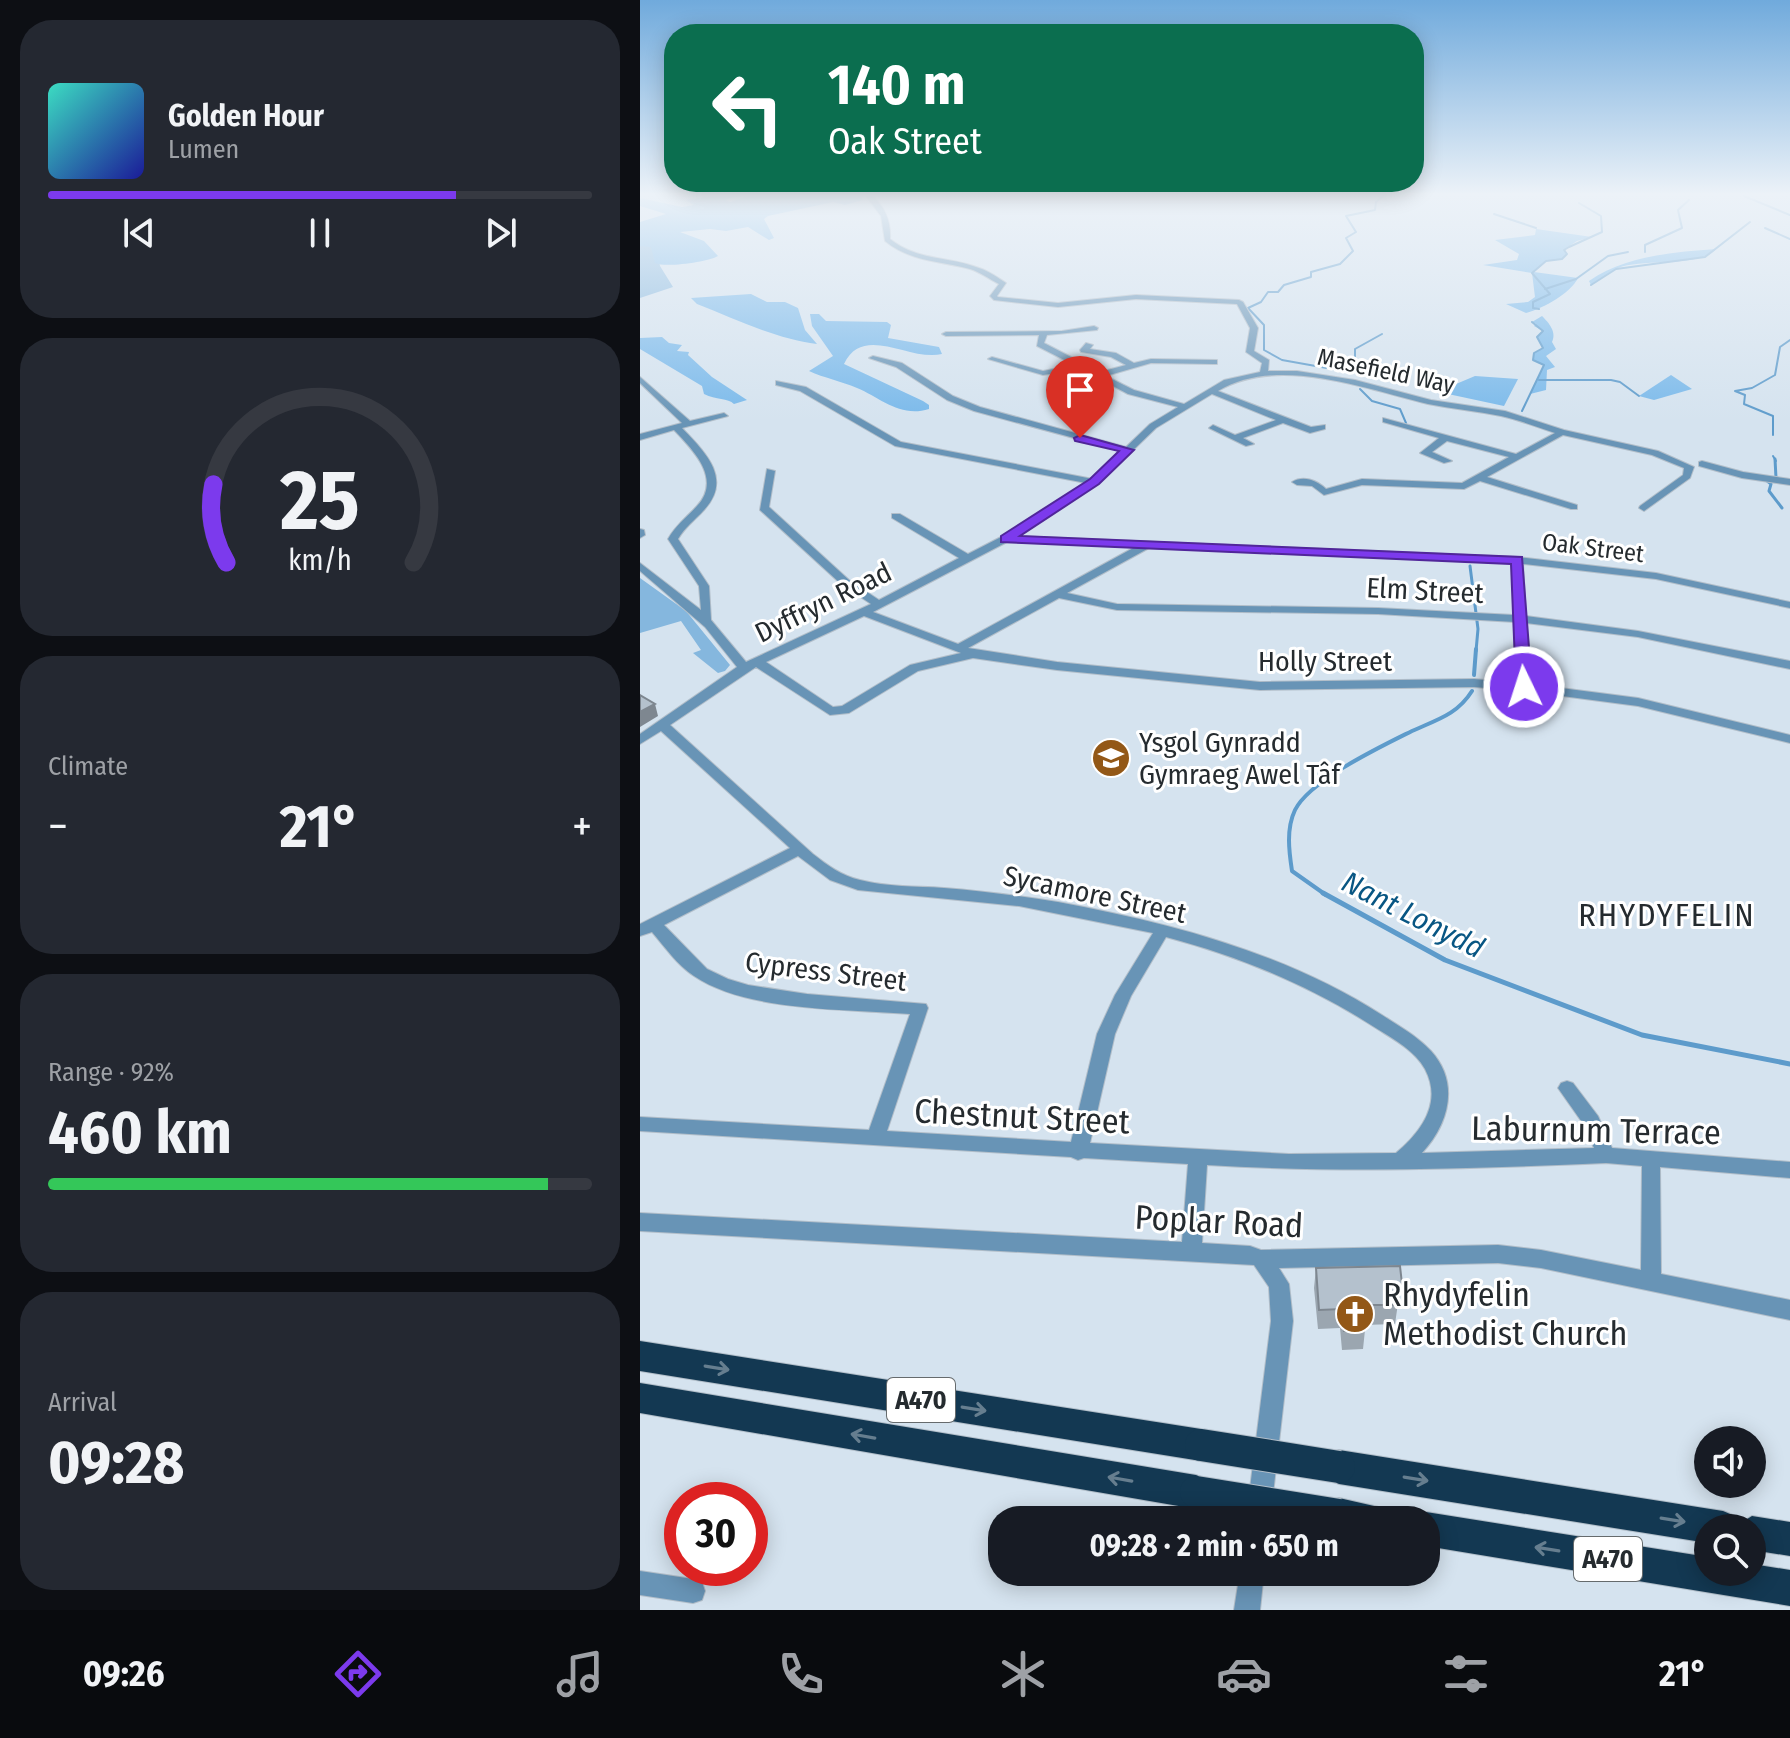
<!DOCTYPE html>
<html lang="en">
<head>
<meta charset="utf-8">
<style>
	body { margin:0; font-family:"Fira Sans Condensed",sans-serif; background:#242831; color:#f1f3f6; height:100vh; display:flex; flex-direction:column; font-size:30px; white-space:nowrap }
	* { box-sizing:border-box; margin:0 }
	p { font-size:26px; color:#9ea1a6 }
	.icon { flex:none; width:44px; height:44px; fill:none; stroke:currentColor; stroke-width:2; stroke-linecap:round; stroke-linejoin:round }
	.map { position:relative; flex:1; overflow:hidden }
	.drawer { display:flex; flex-direction:column; gap:20px; padding:20px; background:#0d0f14; width:640px }
	.drawer>* { flex:none }
	.top-card { position:absolute; left:24px; top:24px; width:760px; height:168px; border-radius:32px; box-shadow:0 4px 20px #0003; background:#0b6e4f; color:#fff; overflow:hidden }
	.buttons { position:absolute; left:1054px; top:1426px; display:grid; gap:16px }
	.buttons a { display:grid; place-items:center; width:72px; height:72px; border-radius:50%; background:#171b24; box-shadow:0 4px 20px #0003; font-size:40px }
	.speed { position:absolute; left:24px; top:1482px; display:flex; gap:16px; font-size:40px; font-weight:700; text-align:center }
	.speed>* { display:grid; place-content:center; width:104px; height:104px; border-radius:50%; background:#171b24; box-shadow:0 4px 20px #0003; line-height:1 }
	.speed .limit { border:12px solid #d22; background:#fff; color:#111 }
	.pin { position:absolute; display:grid; place-items:center; width:68px; height:68px; color:#fff; margin:-82px -34px; border-radius:50% 50% 50% 0; rotate:-45deg; box-shadow:0 0 8px #0007 }
	.pin .icon { rotate:45deg }
	.me { position:absolute; width:88px; margin:-44px; rotate:356deg; stroke-linejoin:round; filter:drop-shadow(0 0 6px #0008) }
	.turn { display:flex; align-items:center; gap:28px; height:168px; padding:0 32px; font-size:36px }
	.turn .icon { width:104px; height:104px; stroke-width:2.5 }
	.turn b { display:block; font-size:56px; line-height:68px }
	.big { font-size:60px; font-weight:700; line-height:1.1 }
	.drawer .tile { flex:1; display:flex; flex-direction:column; justify-content:center; gap:12px; min-width:0; padding:0 28px; border-radius:32px; background:#242831 }
	.drawer .dial { align-items:center; gap:0 }
	.dial svg { height:208px; overflow:visible; fill:none; stroke:#363941; stroke-width:7; stroke-linecap:round; text-anchor:middle }
	.dial text { fill:#f1f3f6; stroke:none }
	.song { display:flex; align-items:center; gap:24px }
	.cover { width:96px; height:96px; border-radius:12px; background:linear-gradient(135deg,hsl(170 70% 55%),hsl(240 70% 35%)) }
	.played { height:8px; border-radius:4px; background:linear-gradient(90deg,#7c3aed 75%,#363941 75%) }
	.keys { display:flex; justify-content:space-around; direction:ltr }
	.heat { display:flex; justify-content:space-between; align-items:center; font-size:44px; direction:ltr }
	.charge { height:12px; border-radius:6px; background:linear-gradient(90deg,#34c759 92%,#363941 0) }
	.trip { position:absolute; left:348px; top:1506px; width:452px; height:80px; border-radius:32px; background:#171b24; box-shadow:0 4px 20px #0003; font-weight:700; line-height:80px; text-align:center }
	.menu { display:flex; height:128px; justify-content:space-around; align-items:center; background:#090b0e; color:#9ea1a6 }
	.menu .icon { width:56px; height:56px }
	.menu .current { color:#7c3aed }
	.menu b { font-size:36px; color:#f1f3f6 }
	main { display:flex; flex:1; min-height:0 }
	.map>svg:first-child { display:block }
	.green { fill:#85b7de }
	.forest { fill:#7ab9ea }
	.lines { fill:none; stroke-linecap:round; stroke-linejoin:round }
	.stream-far3 { stroke:#5d9bcb; stroke-width:2 }
	.stream-far2 { stroke:#5d9bcb; stroke-width:3 }
	.stream-far1 { stroke:#5d9bcb; stroke-width:4 }
	.stream { stroke:#5d9bcb; stroke-width:5 }
	.minor-casing { stroke:#b2bec9; stroke-width:2 }
	.highway-casing { stroke:#b2bec9; stroke-width:2 }
	.minor { fill:#6894b6; fill-rule:evenodd }
	.highway { fill:#133852; fill-rule:evenodd }
	.highway-bridge-casing { stroke:#b2bec9; stroke-width:34; stroke-linecap:butt }
	.highway-bridge { stroke:#133852; stroke-width:32 }
	.wall { fill:#9ba6b0 }
	.shaded-wall { fill:#7e8790 }
	.building { fill:#b4c1cd; stroke:#7e8790; stroke-width:2 }
	.oneway { stroke:#667e8f }
	.route { fill:#7c3aed; stroke:#51269a; stroke-width:2 }
	.labels { text-anchor:middle; stroke-width:6; stroke-linejoin:round; paint-order:stroke }
	.far-street-label { font-size:24px; fill:#252b2f; stroke:#fff }
	.shield { fill:#fff; stroke:#666b6d; stroke-width:2 }
	.shield-label { font-size:26px; font-weight:bold; fill:#252b2f }
	.street-label { font-size:28px; fill:#252b2f; stroke:#fff }
	.poi-label { font-size:28px; fill:#252b2f; stroke:#fff; text-anchor:start }
	.water-label { font-size:30px; font-style:italic; fill:#085683; stroke:#fff }
	.quarter-label { font-size:32px; letter-spacing:2px; fill:#252b2f; stroke:#fff }
	.near-street-label { font-size:34px; fill:#252b2f; stroke:#fff }
	.near-poi-label { font-size:34px; fill:#252b2f; stroke:#fff; text-anchor:start }
</style>
</head>
<body>
<main>
<section class="drawer">
<div class="tile">
<div class="song"><i class="cover"></i><div><b>Golden Hour</b><p>Lumen</p></div></div>
<div class="played"></div>
<div class="keys"><svg class="icon" aria-label="previous" viewBox="0 0 24 24"><path d="M18 5L8 12l10 7zM5 5v14"/></svg><svg class="icon" aria-label="pause" viewBox="0 0 24 24"><path d="M8 5v14M16 5v14"/></svg><svg class="icon" aria-label="next" viewBox="0 0 24 24"><path d="M6 5l10 7-10 7zM19 5v14"/></svg></div>
</div>
<div class="tile dial"><svg viewBox="0 0 100 80">
<path d="M14 69A42 42 0 1 1 86 69"/>
<path d="M14 69A42 42 0 0 1 9 39" stroke="#7c3aed"/>
<text x="50" y="56" font-size="32" font-weight="700">25</text>
<text x="50" y="72" font-size="11">km/h</text>
</svg></div>
<div class="tile"><p>Climate</p>
<div class="heat"><a>−</a><b class="big">21°</b><a>+</a></div>
</div>
<div class="tile"><p>Range · 92%</p><b class="big">460 km</b><div class="charge"></div></div>
<div class="tile"><p>Arrival</p><b class="big">09:28</b></div>
</section>
<div class="map">
<svg width="1150" height="1610" viewBox="0 0 1150 1610">
	<rect width="100%" height="100%" fill="#d5e3ef"/>
	<g class="green">
		<path d="M0,222l12,4 8,40 13,21 -33,11z"/>
		<path d="M0,578l46,33 44,54 -5,6 -7,2 -25,-20 8,-3 -20,-29 -41,12z"/>
	</g>
	<g class="forest">
		<path d="M75,196h20l-9,4 4,2 18,-6h113l2,4 -18,5 -12,-3 -65,14 -4,3 10,19 -5,2 -21,-13 -22,4 -16,-2 -30,3 24,9 14,15c-10,6 -53,12 -63,7l-4,-16 -11,-1v-24l26,-8 -26,-8v-8l42,9 12,-2 -8,-5 3,-1z"/>
		<path d="M896,229l56,8 -15,4 -12,8 2,5 -5,5 -16,2 -12,11 44,6c-7,15 -34,30 -52,35l-20,-9 22,-2 7,-5 -3,-24 -49,-8 34,-5 2,-6 -24,-14 40,-5z"/>
		<path d="M1076,249c-16,19 -74,9 -98,19 -9,4 -18,12 -27,17l-2,-4c36,-25 84,-29 127,-32z"/>
		<path d="M111,294l16,8h18l13,6 7,22 12,14c-41,-5 -82,-25 -120,-40l-6,-6z"/>
		<path d="M170,314h9l7,7 61,1 4,3 -3,13 51,9 3,7c-32,8 -79,-31 -98,10l79,37 6,4v4c-29,9 -48,-11 -72,-21 -16,-7 -33,-10 -48,-17l24,-15 -21,-30z"/>
		<path d="M902,316c7,7 15,16 10,26l4,7 -10,7 9,11 -8,3 -1,20 -16,4 14,-29 -11,-5 1,-7 9,-5 -6,-11 6,-6 -9,-5 2,-2 -4,-2z"/>
		<path d="M22,337l7,6 13,2 -5,6 12,1 -1,3 24,22 35,23 -13,4c-6,-6 -18,-4 -30,-10l-2,-8 -62,-37v-11z"/>
		<path d="M1031,375l21,14 -38,11 -15,-4z"/>
		<path d="M835,376l43,3 -14,27 -56,-12 8,-10z"/>
	</g>
	<g class="lines">
		<g class="stream-far3">
			<path d="M1104,196l46,19"/>
			<path d="M854,214l42,14"/>
			<path d="M1125,228l25,11"/>
			<path d="M1005,252v-7l37,-17 -4,-18 11,-10"/>
			<path d="M951,285l25,-16 89,-12 45,-35"/>
			<path d="M905,289l31,-10 32,-23 20,-4"/>
			<path d="M899,309l-6,-1v-6l17,-8 -18,-21 14,-12 16,-2 5,-5 -3,-4 5,-3 33,-15 -1,-16 -22,-13"/>
			<path d="M742,334l-27,15v10l-20,6 3,5 -56,-10 -18,-10v-25l-16,-17 13,-6 7,-10h10l6,-7 27,-8v-5l29,-8 13,-13 -7,-13 10,-6 -10,-16 29,-6 1,-8 7,-6"/>
			<path d="M899,380h72l9,2 19,14"/>
			<path d="M720,389l12,12 28,8 6,14"/>
			<path d="M882,411l22,-46 -11,-5 1,-7 9,-5 -6,-11 6,-6 -11,-9"/>
			<path d="M1133,435v-19l-29,-12 1,-9 -10,-4 17,-3 23,-13 5,-28 10,-7"/>
			<path d="M1133,456l3,5"/>
		</g>
		<g class="stream-far2">
			<path d="M1133,479l3,-1 -1,-19"/>
			<path d="M1126,480l5,4 -2,7 13,17"/>
			<path d="M830,566l8,63 -2,22"/>
		</g>
		<g class="stream-far1">
			<path d="M834,675l2,-26"/>
			<path d="M686,895l-34,-24c-3,-20 -6,-42 3,-61 15,-30 87,-64 117,-79 24,-11 45,-16 60,-40"/>
		</g>
		<path class="stream" d="M683,893l122,67 197,75 148,29"/>
		<g class="minor-casing">
			<g id="minor">
				<path d="M226,196h7c13,13 18,26 17,43 27,22 59,17 89,29 10,3 19,10 27,15l-9,13 1,1 60,6 78,-8 103,5 4,2 15,26 -4,23 15,9 -1,11h29l58,9 76,20 74,11 59,19 94,21 36,16 -4,11 -46,33 -5,-3 1,-2 43,-31 1,-7 -32,-13 -89,-20 -76,42 90,28v4h-6l-91,-28 -16,8 -102,-4 -38,10 -12,-9 -15,-1 -5,-3c11,-7 25,-2 34,7l36,-10 100,4 47,-26 -62,-16 -15,11 20,9 -8,2 -24,-10 19,-15 -56,-16v-4l133,36 39,-21c-18,-6 -36,-13 -54,-17 -24,-5 -49,-7 -73,-12 -63,-15 -150,-49 -210,-13l93,36 14,-2v4l-15,4 -27,-10 -40,15 11,6 -8,2 -37,-18 4,-3 22,10 41,-15 -64,-26 -56,34 -58,56 -82,52 501,21 139,16 134,29v6l-134,-29 -133,-15 3,52 112,15 152,30v8l-152,-32 -112,-14 4,61 108,14 152,37v8l-152,-37 -114,-15 -50,-4 -214,3 -203,-20 -84,-12 -55,13 -69,42 -19,2 -74,-48 -86,58 143,129c14,11 29,22 47,26 27,7 56,6 84,8 38,3 77,8 114,14 113,21 227,51 324,113 17,11 35,21 49,36 29,32 18,73 -9,102l172,-5 -10,-23 -26,-37 3,-5 6,-2 6,2 25,33 14,32 178,14v16l-130,-11 1,107 129,26v20l-249,-52 -43,-5 -219,5 10,16 4,37 -23,199h-24l25,-199 -2,-34 -15,-22 -614,-34v-18l542,29 6,-78 -104,-6 -6,2 -7,-3 -431,-26v-14l229,13 41,-116c-63,-5 -163,-2 -216,-38 -17,-11 -29,-29 -42,-44l-12,4v-12l150,-76 -129,-117 -21,13v-10l97,-67 -32,-40 -65,-56v-8l61,47 -2,-24 -31,-47c8,-14 19,-22 29,-33 25,-27 -3,-55 -23,-76l-34,10v-6l42,-11 -42,-40v-6l50,44 34,-8 4,3 -46,12c23,24 51,51 22,82 -9,10 -19,17 -26,29l31,47 2,34 35,42 125,-58 -30,-20 -81,-74 7,-41 8,2 -6,36 80,73 30,20 80,-42 -67,-40v-4h8l68,40 33,-17 85,-54 -191,-37 -95,-55 -24,-6v-4l30,6 95,55 192,37 29,-28 -148,-40 -27,-11 -51,-33 -27,-9 4,-2 29,7 51,33 27,11 146,40 24,-23 28,-17 -50,-13 -47,-25 -38,6 -55,-16 4,-2 51,14 31,-6 -37,-19 2,-11 -93,1 -4,-2 4,-2 116,-1 32,-5 4,2 -1,2 -50,5 -3,8 56,29 26,-7 -15,-8 -30,-5 -1,-2 6,-7 7,2 -3,4 26,4 18,10 17,-4 66,1v4h-3l-63,-1 -45,13 28,14 50,14 40,-24 36,-8 2,-9 -16,-11 4,-24 -13,-24 -101,-5 -78,8 -64,-7 -4,-4 9,-12c-10,-5 -19,-12 -29,-15 -30,-8 -59,-7 -85,-28l-4,-25zM367,542l128,5 -177,97 -85,-32zM509,548l363,15 2,52 -136,-7 -261,-4 -50,-11zM419,598l58,12 261,4 137,8 3,61 -44,-4 -214,3 -203,-20 -89,-14zM224,616l97,37 -51,12 -68,41 -9,1 -67,-45zM158,856l32,24 28,10 161,16 134,27 -38,62 -18,39 -26,108 -184,-11 41,-123 -2,-4 -119,-10 -59,-9 -20,-6 -21,-10 -43,-44zM526,937c76,20 147,50 213,93 16,10 36,21 46,39 18,34 -4,63 -29,84l-107,1 -199,-11 25,-109 16,-38zM966,1163l36,3 -1,104 -100,-20 -43,-5 -237,5 -11,-4 -48,-3 5,-78c133,8 266,4 399,-2z"/>
				<path d="M1062,461l41,11 47,7v6l-48,-7 -43,-12v-4z"/>
				<path d="M0,529l4,1 1,5 -5,3z"/>
				<path d="M0,1571l53,8 9,3 3,9 -3,9 -9,3 -53,-8z"/>
				<path d="M600,1572h24l-4,38h-26z"/>
			</g>
		</g>
		<g class="highway-casing">
			<g id="highway">
				<path d="M0,1341l561,88 12,4 4,12 -4,12 -12,4 -561,-90z"/>
				<path d="M0,1383l556,92 12,5 5,12 -5,12 -12,5 -556,-96z"/>
				<path d="M699,1450l384,61 12,5 4,8 13,-8 38,6v34l-38,-6v-22h-44v15l-369,-59 -12,-5 -5,-12 5,-12z"/>
				<path d="M699,1498l44,10 5,12h-64l-2,-5 5,-12z"/>
				<path d="M786,1512l282,45v15h44v-8l38,6v36l-364,-60v-26h-13z"/>
			</g>
		</g>
		<use href="#minor" class="minor"/>
		<use href="#highway" class="highway"/>
		<g class="highway-bridge-casing">
			<g id="highway-bridge">
				<path d="M561,1445l138,22"/>
				<path d="M556,1492l143,23"/>
			</g>
		</g>
		<use href="#highway-bridge" class="highway-bridge"/>
	</g>
	<path class="wall" d="M676,1268l86,16 -3,19h-1l-3,21 -31,1 1,5 -2,19 -21,1 -2,-22 -22,1 -4,-41z"/>
	<path class="shaded-wall" d="M15,704l3,12 -18,11v-15z"/>
	<g class="building">
		<path d="M0,695l15,9 -15,8z"/>
		<path d="M760,1266l2,18h-7l3,21h-36l3,25 -21,1 -2,-22 -23,1 -3,-42z"/>
	</g>
	<defs><path id="oneway-shaft" d="M-6 0H5M1.5-3L5.5 0L1.5 3" fill="none" stroke-width="1.6" stroke-linecap="round" stroke-linejoin="round" transform="scale(2)"/></defs>
	<g class="oneway">
		<use href="#oneway-shaft" transform="translate(77 1368) rotate(9)"/>
		<use href="#oneway-shaft" transform="translate(334 1409) rotate(9)"/>
		<use href="#oneway-shaft" transform="translate(223 1436) rotate(-170)"/>
		<use href="#oneway-shaft" transform="translate(480 1479) rotate(-170)"/>
		<use href="#oneway-shaft" transform="translate(776 1479) rotate(9)"/>
		<use href="#oneway-shaft" transform="translate(1033 1520) rotate(9)"/>
		<use href="#oneway-shaft" transform="translate(907 1549) rotate(-171)"/>
	</g>
	<linearGradient id="sky" x2="0" y2="1"><stop stop-color="#70aadc"/><stop offset="0.46" stop-color="#ecf2f8"/><stop offset="1" stop-color="#ecf2f8" stop-opacity="0"/></linearGradient>
	<rect width="1150" height="422" fill="url(#sky)"/>
	<path class="route" d="M440,435l54,15 -35,34 -79,52 502,21 10,130 -8,4 -8,-4 -5,-123 -510,-22v-6l89,-57 29,-28 -44,-10 -1,-3z"/>
	<defs>
		<g id="school-disc" transform="scale(2)"><circle r="9.5" fill="#935817" stroke="#fff"/><path d="M0-5L7-2L0 1L-7-2ZM-4 1L0 2.5L4 1V4Q0 6-4 4Z" fill="#fff"/></g>
		<g id="church-disc" transform="scale(2)"><circle r="9.5" fill="#935817" stroke="#fff"/><path d="M-1.2-6h2.4v3.5h3.3v2.4h-3.3V6h-2.4V-.1h-3.3v-2.4h3.3Z" fill="#fff"/></g>
	</defs>
	<g fill-rule="evenodd">
		<use href="#school-disc" x="471" y="758"/>
		<use href="#church-disc" x="715" y="1314"/>
	</g>
	<g class="labels">
		<g class="far-street-label">
			<text transform="translate(746 371) rotate(12)" y="8">Masefield Way</text>
			<text transform="translate(953 548) rotate(7)" y="8">Oak Street</text>
		</g>
		<g class="shield">
			<rect x="247" y="1378" width="68" height="44" rx="6"/>
			<rect x="934" y="1537" width="68" height="44" rx="6"/>
		</g>
		<g class="shield-label">
			<text x="281" y="1409">A470</text>
			<text x="968" y="1568">A470</text>
		</g>
		<g class="street-label">
			<text transform="translate(785 590) rotate(3)" y="10">Elm Street</text>
			<text transform="translate(183 602) rotate(-26)" y="10">Dyffryn Road</text>
			<text x="685" y="671">Holly Street</text>
			<text transform="translate(455 894) rotate(12)" y="10">Sycamore Street</text>
			<text transform="translate(186 971) rotate(7)" y="10">Cypress Street</text>
		</g>
		<g class="poi-label">
			<text x="499" y="752">Ysgol Gynradd<tspan x="499" dy="32">Gymraeg Awel Tâf</tspan></text>
		</g>
		<g class="water-label">
			<text transform="translate(773 915) rotate(27)" y="10">Nant Lonydd</text>
		</g>
		<g class="quarter-label">
			<text x="1027" y="926">RHYDYFELIN</text>
		</g>
		<g class="near-street-label">
			<text transform="translate(382 1116) rotate(3)" y="12">Chestnut Street</text>
			<text transform="translate(956 1130) rotate(1)" y="12">Laburnum Terrace</text>
			<text transform="translate(579 1221) rotate(3)" y="12">Poplar Road</text>
		</g>
		<g class="near-poi-label">
			<text x="743" y="1306">Rhydyfelin<tspan x="743" dy="39">Methodist Church</tspan></text>
		</g>
	</g>
</svg>
<div class="buttons">
<a><svg class="icon" aria-label="sound" viewBox="0 0 24 24"><path d="M4 9h4l5-4v14l-5-4H4zM17 9q2 3 0 6"/></svg></a>
<a><svg class="icon" aria-label="search" viewBox="0 0 24 24"><circle cx="10" cy="10" r="6"/><path d="M15 15l6 6"/></svg></a>
</div>
<div class="speed"><div class="limit">30</div></div>
<div class="pin" style="left:440px;top:438px;background:#d93025"><svg class="icon" aria-label="arrive" viewBox="0 0 24 24"><path d="M6 21V4h12l-3 4 3 4H6"/></svg></div>
<svg class="me" style="left:884px;top:687px" viewBox="-20 -20 40 40"><circle r="17" fill="#7c3aed" stroke="#fff" stroke-width="3"/><path d="M0-11L8 9 0 5-8 9z" fill="#fff"/></svg>
<div class="trip">09:28 · 2 min · 650 m</div>
<div class="top-card">
<div class="turn"><svg class="icon" aria-label="left" viewBox="0 0 24 24"><path d="M17 20v-9H6M10 6l-5 5 5 5"/></svg><div><b>140 m</b>Oak Street</div></div>
</div>
</div>
</main>
<nav class="menu">
<b>09:26</b>
<svg class="icon current" aria-label="directions" viewBox="0 0 24 24"><path d="M12 3l9 9-9 9-9-9zM9 14v-3h6M13 9l2 2-2 2"/></svg>
<svg class="icon" aria-label="music" viewBox="0 0 24 24"><path d="M9 18V5l10-2v13"/><circle cx="6" cy="18" r="3"/><circle cx="16" cy="16" r="3"/></svg>
<svg class="icon" aria-label="phone" viewBox="0 0 24 24"><path d="M5 4h4l2 5-3 2q2 4 5 5l2-3 5 2v4C11 20 4 13 5 4z"/></svg>
<svg class="icon" aria-label="climate" viewBox="0 0 24 24"><path d="M12 3v18M4 7l16 10M4 17L20 7"/></svg>
<svg class="icon" aria-label="car" viewBox="0 0 24 24"><path d="M5 17H2v-5l4-1 3-4h7l3 4 3 1v5h-3M9 17h6M6 11h13"/><circle cx="7" cy="17" r="2"/><circle cx="17" cy="17" r="2"/></svg>
<svg class="icon" aria-label="filters" viewBox="0 0 24 24"><path d="M4 7h16M4 17h16"/><circle cx="9" cy="7" r="2"/><circle cx="15" cy="17" r="2"/></svg>
<b>21°</b>
</nav>
</body>
</html>
